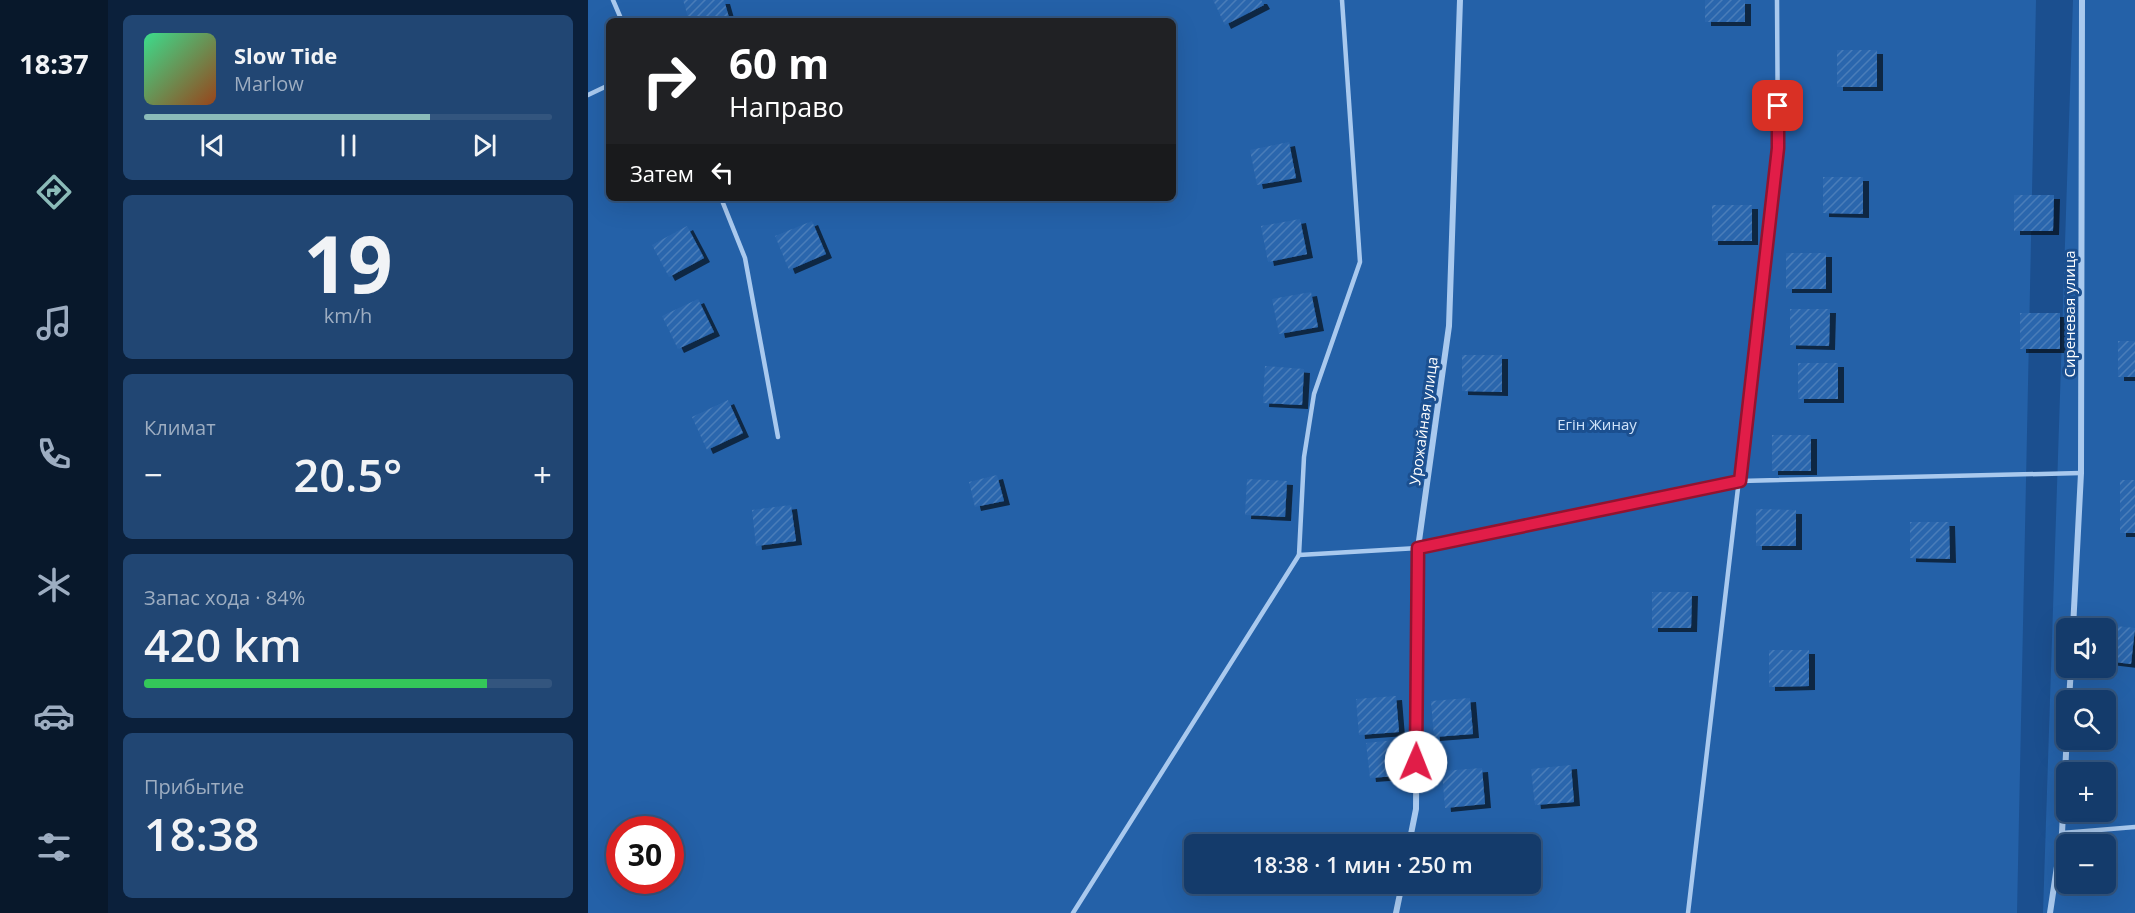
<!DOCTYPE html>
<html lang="ru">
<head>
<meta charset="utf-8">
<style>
	body { margin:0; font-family:"Open Sans",sans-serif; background:#214673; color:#f1f3f6; height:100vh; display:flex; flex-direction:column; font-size:22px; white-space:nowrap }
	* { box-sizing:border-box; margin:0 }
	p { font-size:20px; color:#9dadc1 }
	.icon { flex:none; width:33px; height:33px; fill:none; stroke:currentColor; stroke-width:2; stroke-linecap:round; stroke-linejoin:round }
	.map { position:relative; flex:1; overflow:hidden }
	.side { display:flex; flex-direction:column; gap:15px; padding:15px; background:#0b203b; width:480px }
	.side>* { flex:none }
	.guide { position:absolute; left:18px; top:18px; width:570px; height:183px; border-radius:9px; box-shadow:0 6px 24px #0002,0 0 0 2px #33557e; background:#202124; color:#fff; overflow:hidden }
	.controls { position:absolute; left:1468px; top:618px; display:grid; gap:12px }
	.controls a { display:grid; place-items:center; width:60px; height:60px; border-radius:9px; background:#143b6b; box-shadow:0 6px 24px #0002,0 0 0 2px #33557e; font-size:30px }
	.speed { position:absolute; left:18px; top:816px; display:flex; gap:12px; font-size:30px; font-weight:700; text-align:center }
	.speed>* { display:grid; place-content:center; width:78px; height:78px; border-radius:50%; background:#143b6b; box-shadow:0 6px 24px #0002,0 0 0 2px #33557e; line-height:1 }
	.speed .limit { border:9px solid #d22; background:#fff; color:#111 }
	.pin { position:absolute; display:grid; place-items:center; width:51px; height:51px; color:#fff; margin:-26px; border-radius:12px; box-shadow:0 3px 9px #0006 }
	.me { position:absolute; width:66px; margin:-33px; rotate:1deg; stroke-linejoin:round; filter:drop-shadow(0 0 4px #0008) }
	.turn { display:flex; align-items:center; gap:21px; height:126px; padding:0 24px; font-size:27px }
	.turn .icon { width:78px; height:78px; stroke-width:2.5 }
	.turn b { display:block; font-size:42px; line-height:51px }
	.then { display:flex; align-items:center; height:57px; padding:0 24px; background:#0003; gap:12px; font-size:22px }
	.big { font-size:45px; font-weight:600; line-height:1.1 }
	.side .widget { flex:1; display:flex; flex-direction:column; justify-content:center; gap:9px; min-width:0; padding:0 21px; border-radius:9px; background:#214673 }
	.side .dial { align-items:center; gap:0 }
	.dial b { font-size:78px; line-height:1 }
	.song { display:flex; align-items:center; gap:18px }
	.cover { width:72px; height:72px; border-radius:9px; background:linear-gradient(135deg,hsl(150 70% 55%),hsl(20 70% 35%)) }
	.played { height:6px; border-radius:3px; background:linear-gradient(90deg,#8bbbb9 70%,#33557e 70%) }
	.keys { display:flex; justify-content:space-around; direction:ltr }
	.heat { display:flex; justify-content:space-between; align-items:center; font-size:33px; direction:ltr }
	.charge { height:9px; border-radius:4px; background:linear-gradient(90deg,#34c759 84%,#33557e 0) }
	.trip { position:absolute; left:596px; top:834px; width:357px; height:60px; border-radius:9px; background:#143b6b; box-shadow:0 6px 24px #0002,0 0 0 2px #33557e; font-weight:600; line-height:60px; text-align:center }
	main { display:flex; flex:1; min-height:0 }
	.dock { display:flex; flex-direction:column; width:108px; justify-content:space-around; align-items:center; background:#08182b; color:#9dadc1 }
	.dock .icon { width:42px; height:42px }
	.dock .selected { color:#8bbbb9 }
	.dock b { font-size:27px; color:#f1f3f6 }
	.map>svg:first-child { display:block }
	.green { fill:#2461a8; fill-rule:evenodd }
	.building { fill:url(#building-hatch); filter:url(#shadow) }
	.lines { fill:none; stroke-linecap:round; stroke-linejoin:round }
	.lane { stroke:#a9c9ee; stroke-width:4.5 }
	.street { stroke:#a9c9ee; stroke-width:6 }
	.route-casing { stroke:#92132f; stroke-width:15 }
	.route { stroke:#e11d48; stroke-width:10 }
	.labels { text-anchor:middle; stroke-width:6; stroke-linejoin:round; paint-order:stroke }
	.street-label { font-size:15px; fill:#fff; stroke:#1b4f8f }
	.park-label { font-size:15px; fill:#cfe3fa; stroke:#1b4f8f }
</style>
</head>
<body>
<main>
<nav class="dock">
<b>18:37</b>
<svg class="icon selected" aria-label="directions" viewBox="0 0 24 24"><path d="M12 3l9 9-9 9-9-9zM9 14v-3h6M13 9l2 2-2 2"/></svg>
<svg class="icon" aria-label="music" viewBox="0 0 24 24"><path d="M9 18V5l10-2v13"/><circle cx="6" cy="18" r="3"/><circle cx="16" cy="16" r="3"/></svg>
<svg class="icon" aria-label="phone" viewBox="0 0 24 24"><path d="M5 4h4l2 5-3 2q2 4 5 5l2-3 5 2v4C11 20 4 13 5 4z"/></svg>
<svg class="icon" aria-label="climate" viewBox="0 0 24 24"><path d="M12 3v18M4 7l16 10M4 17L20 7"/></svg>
<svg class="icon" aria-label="car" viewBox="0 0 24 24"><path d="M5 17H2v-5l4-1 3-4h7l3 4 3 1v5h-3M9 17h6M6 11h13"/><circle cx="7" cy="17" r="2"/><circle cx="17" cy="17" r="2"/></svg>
<svg class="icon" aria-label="filters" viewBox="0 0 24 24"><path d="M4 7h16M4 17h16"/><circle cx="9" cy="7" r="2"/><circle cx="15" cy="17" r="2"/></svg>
</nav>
<section class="side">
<div class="widget">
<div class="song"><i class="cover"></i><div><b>Slow Tide</b><p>Marlow</p></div></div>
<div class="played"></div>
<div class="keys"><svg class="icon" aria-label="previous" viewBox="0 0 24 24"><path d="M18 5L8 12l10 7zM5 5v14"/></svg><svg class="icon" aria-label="pause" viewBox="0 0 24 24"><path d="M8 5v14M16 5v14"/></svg><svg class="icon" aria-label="next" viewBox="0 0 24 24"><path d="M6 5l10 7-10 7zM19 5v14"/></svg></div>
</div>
<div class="widget dial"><b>19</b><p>km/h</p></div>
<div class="widget"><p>Климат</p>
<div class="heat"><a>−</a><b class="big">20.5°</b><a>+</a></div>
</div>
<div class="widget"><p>Запас хода · 84%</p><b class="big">420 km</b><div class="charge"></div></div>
<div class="widget"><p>Прибытие</p><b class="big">18:38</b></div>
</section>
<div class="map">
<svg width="1547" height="913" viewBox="0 0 1547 913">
	<defs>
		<pattern id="building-hatch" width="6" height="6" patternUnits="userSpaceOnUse" patternTransform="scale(1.5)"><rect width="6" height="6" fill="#2a66ad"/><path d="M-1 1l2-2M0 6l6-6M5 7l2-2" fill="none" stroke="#4a7db9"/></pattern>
		<filter id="shadow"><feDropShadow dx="6" dy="4" stdDeviation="0" flood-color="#0009"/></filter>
	</defs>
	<rect width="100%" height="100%" fill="#1b4f8f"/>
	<g class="green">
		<path d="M0,0h1448l-19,913h-1429zM21,21h564v177h-564zM32,830h50v50h-50zM606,844h336v40h-336z"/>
		<path d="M1485,0h62v913h-92zM1479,628h39v40h-39zM1479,700h39v40h-39zM1479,772h39v40h-39zM1479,844h39v40h-39z"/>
	</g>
	<g class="building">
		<path d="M95,0h41l6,21h-41z"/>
		<path d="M625,0h48l3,5 -39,20z"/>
		<rect x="1117" y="0" width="40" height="22"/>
		<rect x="1249" y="50" width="40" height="37"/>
		<path d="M701,142l7,36 -39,7 -7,-35z"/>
		<path d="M1235,177h40v37l-40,-1z"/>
		<path d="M1426,195h40l-1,36h-39z"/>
		<rect x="1124" y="205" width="40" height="36"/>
		<path d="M712,219l7,35 -39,8 -7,-36z"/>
		<path d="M224,221l14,33 -37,16 -14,-34z"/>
		<path d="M99,226l17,32 -35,19 -17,-32z"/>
		<rect x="1198" y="253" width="40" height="36"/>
		<path d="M723,292l7,35 -39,7 -7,-35z"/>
		<path d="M110,299l16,33 -36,17 -16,-33z"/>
		<path d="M1202,309h40l-1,37 -39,-1z"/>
		<rect x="1432" y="313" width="40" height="36"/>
		<rect x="1530" y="341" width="17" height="36"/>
		<path d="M874,355h40v37l-40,-1z"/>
		<rect x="1210" y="363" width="40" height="36"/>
		<path d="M677,366l39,3 -2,36 -39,-2z"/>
		<path d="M140,400l15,33 -36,17 -15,-33z"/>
		<rect x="1184" y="435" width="39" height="36"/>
		<path d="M409,475l7,26 -29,6 -6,-25z"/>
		<path d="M659,479l40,2 -2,36 -40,-2z"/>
		<rect x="1532" y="480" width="15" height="53"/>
		<path d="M203,505l5,36 -40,5 -4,-36z"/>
		<path d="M1168,509l40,1v36h-40z"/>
		<path d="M1322,522h39l1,37 -40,-1z"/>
		<path d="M1064,592h40l-1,36h-39z"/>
		<path d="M1508,624l39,4 -4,36 -25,-3v-33h-11z"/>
		<path d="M1181,650h40v36l-40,1z"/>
		<path d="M808,696l3,36 -40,3 -3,-36z"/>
		<path d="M882,698l3,36 -39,3 -3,-36z"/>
		<path d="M818,739l3,36 -39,3 -4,-35z"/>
		<path d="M983,765l3,37 -39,3 -4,-36z"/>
		<path d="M894,768l3,36 -40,4 -3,-37z"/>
		<path d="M769,834l39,4v6h-40z"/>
		<path d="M898,834l1,10h-40v-7z"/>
	</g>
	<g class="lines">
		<g class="lane">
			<path d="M25,0l9,21"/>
			<path d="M754,0l18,262 -46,132 -10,63 -5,98 119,-7 322,-67 341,-8"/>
			<path d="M0,95l21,-10"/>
			<path d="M133,198l24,60 33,179"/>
			<path d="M1474,833l73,-6"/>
			<path d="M485,913l226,-358"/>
			<path d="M1100,913l90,-765 -1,-148"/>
		</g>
		<g class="street">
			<path d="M1485,628l8,-155 1,-473"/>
			<path d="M1481,700l2,-32"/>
			<path d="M821,844l7,-35 2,-261 31,-222 11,-326"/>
			<path d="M808,913l6,-29"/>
			<path d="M1462,913l12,-80 5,-99"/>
		</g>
	</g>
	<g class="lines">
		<g class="route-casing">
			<path id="route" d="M828,762l2,-214 322,-67 38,-333v-42"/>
		</g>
		<use href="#route" class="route"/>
	</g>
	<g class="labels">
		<g class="street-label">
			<text transform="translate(1482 314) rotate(-90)" y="5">Сиреневая улица</text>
			<text transform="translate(836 421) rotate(-82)" y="5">Урожайная улица</text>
		</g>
		<g class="park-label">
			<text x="1009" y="430">Егін Жинау</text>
		</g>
	</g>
</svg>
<div class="controls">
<a><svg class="icon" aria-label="sound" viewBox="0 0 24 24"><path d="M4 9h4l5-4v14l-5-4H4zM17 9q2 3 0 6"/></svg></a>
<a><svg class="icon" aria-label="search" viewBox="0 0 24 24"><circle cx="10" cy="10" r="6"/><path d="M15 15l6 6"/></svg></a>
<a>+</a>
<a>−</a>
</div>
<div class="speed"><div class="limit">30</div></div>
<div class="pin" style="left:1190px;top:106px;background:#d93025"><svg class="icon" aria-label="arrive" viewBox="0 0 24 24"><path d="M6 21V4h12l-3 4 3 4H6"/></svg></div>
<svg class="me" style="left:828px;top:762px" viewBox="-20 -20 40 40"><circle r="19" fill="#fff"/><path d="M0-13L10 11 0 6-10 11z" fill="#e11d48"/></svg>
<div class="trip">18:38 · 1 мин · 250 m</div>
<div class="guide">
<div class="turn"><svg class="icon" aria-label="right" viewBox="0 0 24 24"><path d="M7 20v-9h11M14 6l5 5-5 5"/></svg><div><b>60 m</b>Направо</div></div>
<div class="then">Затем<svg class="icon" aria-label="left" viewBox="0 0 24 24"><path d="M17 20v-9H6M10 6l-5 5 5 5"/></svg></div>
</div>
</div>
</main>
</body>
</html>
